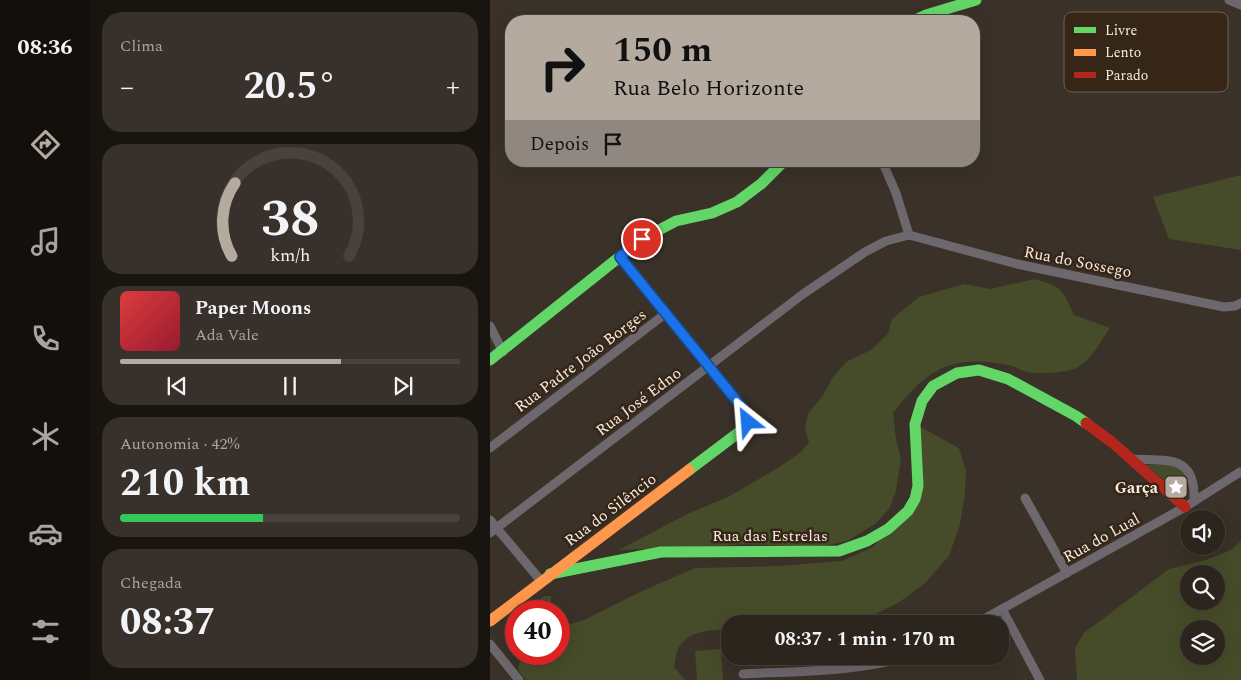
<!DOCTYPE html>
<html lang="pt">
<head>
<meta charset="utf-8">
<style>
	body { margin:0; font-family:Spectral,serif; background:#38312b; color:#f1f3f6; height:100vh; display:flex; flex-direction:column; font-size:19px; white-space:nowrap }
	* { box-sizing:border-box; margin:0 }
	p { font-size:16px; color:#a6a5a4 }
	.icon { flex:none; width:28px; height:28px; fill:none; stroke:currentColor; stroke-width:2; stroke-linecap:round; stroke-linejoin:round }
	.map { position:relative; flex:1; overflow:hidden }
	.drawer { display:flex; flex-direction:column; gap:12px; padding:12px; background:#181410; width:400px }
	.drawer>* { flex:none }
	.hud { position:absolute; left:15px; top:15px; width:475px; height:152px; border-radius:20px; box-shadow:0 5px 20px #0002,0 0 0 1px #48423c; background:#b4aaa0; color:#111; overflow:hidden }
	.buttons { position:absolute; left:690px; top:510px; display:grid; gap:10px }
	.buttons a { display:grid; place-items:center; width:45px; height:45px; border-radius:50%; background:#2c251e; box-shadow:0 5px 20px #0002,0 0 0 1px #48423c; font-size:25px }
	.speed { position:absolute; left:15px; top:600px; display:flex; gap:10px; font-size:25px; font-weight:700; text-align:center }
	.speed>* { display:grid; place-content:center; width:65px; height:65px; border-radius:50%; background:#2c251e; box-shadow:0 5px 20px #0002,0 0 0 1px #48423c; line-height:1 }
	.speed .limit { border:8px solid #d22; background:#fff; color:#111 }
	.pin { position:absolute; display:grid; place-items:center; width:42px; height:42px; color:#fff; margin:-21px; border:2px solid #fff; border-radius:50%; box-shadow:0 1px 5px #0007 }
	.me { position:absolute; width:55px; margin:-28px; rotate:332deg; stroke-linejoin:round; filter:drop-shadow(0 0 4px #0008) }
	.turn { display:flex; align-items:center; gap:18px; height:105px; padding:0 25px; font-size:22px }
	.turn .icon { width:65px; height:65px; stroke-width:2.5 }
	.turn b { display:block; font-size:35px; line-height:42px }
	.then { display:flex; align-items:center; height:48px; padding:0 25px; background:#0003; gap:10px; font-size:19px }
	.big { font-size:38px; font-weight:700; line-height:1.1 }
	.drawer .widget { flex:1; display:flex; flex-direction:column; justify-content:center; gap:8px; min-width:0; padding:0 18px; border-radius:20px; background:#38312b }
	.drawer .dial { align-items:center; gap:0 }
	.dial svg { height:130px; overflow:visible; fill:none; stroke:#48423c; stroke-width:7; stroke-linecap:round; text-anchor:middle }
	.dial text { fill:#f1f3f6; stroke:none }
	.song { display:flex; align-items:center; gap:15px }
	.cover { width:60px; height:60px; border-radius:8px; background:linear-gradient(135deg,hsl(0 70% 55%),hsl(350 70% 35%)) }
	.played { height:5px; border-radius:2px; background:linear-gradient(90deg,#b4aaa0 65%,#48423c 65%) }
	.keys { display:flex; justify-content:space-around; direction:ltr }
	.heat { display:flex; justify-content:space-between; align-items:center; font-size:28px; direction:ltr }
	.charge { height:8px; border-radius:4px; background:linear-gradient(90deg,#34c759 42%,#48423c 0) }
	.trip { position:absolute; left:231px; top:615px; width:288px; height:50px; border-radius:20px; background:#2c251e; box-shadow:0 5px 20px #0002,0 0 0 1px #48423c; font-weight:700; line-height:50px; text-align:center }
	main { display:flex; flex:1; min-height:0 }
	.dock { display:flex; flex-direction:column; width:90px; justify-content:space-around; align-items:center; background:#120f0c; color:#a6a5a4 }
	.dock .icon { width:35px; height:35px }
	.dock .selected { color:#b4aaa0 }
	.dock b { font-size:22px; color:#f1f3f6 }
	.map>svg:first-child { display:block }
	.green { fill:#464c29; fill-rule:evenodd }
	.lines { fill:none; stroke-linecap:round; stroke-linejoin:round }
	.street { stroke:#6c686d; stroke-width:9 }
	.fast { stroke:#63d668; stroke-width:11 }
	.slow { stroke:#ff974d; stroke-width:11 }
	.jam { stroke:#b3261e; stroke-width:11 }
	.route-casing { stroke:#114b97; stroke-width:12 }
	.route { stroke:#1a73e8; stroke-width:9 }
	.labels { text-anchor:middle; stroke-width:5; stroke-linejoin:round; paint-order:stroke }
	.street-label { font-size:16px; fill:#f6ebe1; stroke:#362617 }
	.poi-label { font-size:16px; font-weight:bold; fill:#f6ebe1; stroke:#362617; text-anchor:end }
	.key { fill:#362617; stroke:#706154; stroke-width:1 }
	.key-label { font-size:14px; fill:#f6ebe1 }
</style>
</head>
<body>
<main>
<nav class="dock">
<b>08:36</b>
<svg class="icon selected" aria-label="directions" viewBox="0 0 24 24"><path d="M12 3l9 9-9 9-9-9zM9 14v-3h6M13 9l2 2-2 2"/></svg>
<svg class="icon" aria-label="music" viewBox="0 0 24 24"><path d="M9 18V5l10-2v13"/><circle cx="6" cy="18" r="3"/><circle cx="16" cy="16" r="3"/></svg>
<svg class="icon" aria-label="phone" viewBox="0 0 24 24"><path d="M5 4h4l2 5-3 2q2 4 5 5l2-3 5 2v4C11 20 4 13 5 4z"/></svg>
<svg class="icon" aria-label="climate" viewBox="0 0 24 24"><path d="M12 3v18M4 7l16 10M4 17L20 7"/></svg>
<svg class="icon" aria-label="car" viewBox="0 0 24 24"><path d="M5 17H2v-5l4-1 3-4h7l3 4 3 1v5h-3M9 17h6M6 11h13"/><circle cx="7" cy="17" r="2"/><circle cx="17" cy="17" r="2"/></svg>
<svg class="icon" aria-label="filters" viewBox="0 0 24 24"><path d="M4 7h16M4 17h16"/><circle cx="9" cy="7" r="2"/><circle cx="15" cy="17" r="2"/></svg>
</nav>
<section class="drawer">
<div class="widget"><p>Clima</p>
<div class="heat"><a>−</a><b class="big">20.5°</b><a>+</a></div>
</div>
<div class="widget dial"><svg viewBox="0 0 100 80">
<path d="M14 69A42 42 0 1 1 86 69"/>
<path d="M14 69A42 42 0 0 1 16 24" stroke="#b4aaa0"/>
<text x="50" y="56" font-size="32" font-weight="700">38</text>
<text x="50" y="72" font-size="11">km/h</text>
</svg></div>
<div class="widget">
<div class="song"><i class="cover"></i><div><b>Paper Moons</b><p>Ada Vale</p></div></div>
<div class="played"></div>
<div class="keys"><svg class="icon" aria-label="previous" viewBox="0 0 24 24"><path d="M18 5L8 12l10 7zM5 5v14"/></svg><svg class="icon" aria-label="pause" viewBox="0 0 24 24"><path d="M8 5v14M16 5v14"/></svg><svg class="icon" aria-label="next" viewBox="0 0 24 24"><path d="M6 5l10 7-10 7zM19 5v14"/></svg></div>
</div>
<div class="widget"><p>Autonomia · 42%</p><b class="big">210 km</b><div class="charge"></div></div>
<div class="widget"><p>Chegada</p><b class="big">08:37</b></div>
</section>
<div class="map">
<svg width="751" height="680" viewBox="0 0 751 680">
	<rect width="100%" height="100%" fill="#3a3128"/>
	<g class="green">
		<path d="M751,175v75l-72,-11 -16,-42z"/>
		<path d="M545,279c28,8 27,10 39,36l36,13c-10,14 -18,32 -34,40 -10,5 -39,6 -50,4 -6,-2 -12,-6 -18,-7 -58,-11 -80,4 -115,48l3,26 5,20 -5,32 -7,18 -14,15 -28,17 -19,4 -21,1 -67,-2 -22,2 -99,4 68,-36 41,-17 50,-29 23,-16 8,-10 -4,-14 3,-14 15,-19 10,-18 13,-15 25,-12 17,-16 4,-15 27,-22 45,-13 26,5z"/>
		<path d="M425,424l44,24 7,23 -1,23 -5,30 -11,32 -25,28 -26,19 -43,21h-125v6c-17,-1 -42,1 -51,17 -3,5 -4,14 -5,20l11,13h-159l-8,-10 3,-16h38v-29l5,1 20,-6 56,-28 55,-24 86,-2 61,-5 31,-14 42,-48z"/>
		<path d="M656,465c18,0 36,-3 43,17l-5,8h-9z"/>
		<path d="M751,541v139h-164l-2,-32 9,-15 85,-64 34,-8 28,-11zM699,574h27v27h-27zM699,629h27v27h-27z"/>
		<path d="M54,596h7l-1,15h-21l2,-5z"/>
		<path d="M231,649l2,31h-26l-2,-29z"/>
	</g>
	<g class="lines">
		<g class="street">
			<path d="M739,0l12,5"/>
			<path d="M392,161l14,32 13,42"/>
			<path d="M419,235l108,29 207,43 11,-1 6,-3"/>
			<path d="M0,326l13,26"/>
			<path d="M0,448l175,-134"/>
			<path d="M641,459c37,2 65,-5 63,42"/>
			<path d="M535,498l42,75"/>
			<path d="M0,520l51,61"/>
			<path d="M0,533l313,-239 62,-42 21,-11 23,-6"/>
			<path d="M512,609l38,71"/>
			<path d="M485,624l210,-117 55,-35"/>
			<path d="M0,644l29,36"/>
			<path d="M253,674c56,-3 114,-2 168,-18"/>
		</g>
		<g class="fast">
			<path d="M423,21l13,-6 50,-15"/>
			<path d="M130,257l125,154 3,11 -6,8 -53,40"/>
			<path d="M0,360l152,-121 34,-18 36,-8 25,-11 24,-18 23,-23"/>
			<path d="M60,574l111,-22 178,-1 28,-10 21,-12 20,-18 7,-12 3,-13 -3,-62 7,-23 11,-15 24,-13 22,-3 29,9 68,37 10,7"/>
		</g>
		<path class="slow" d="M0,621l199,-151"/>
		<path class="jam" d="M596,423l27,20 72,64"/>
	</g>
	<g class="lines">
		<g class="route-casing">
			<path id="route" d="M152,239l-22,18 125,154 3,11"/>
		</g>
		<use href="#route" class="route"/>
	</g>
	<defs>
		<g id="sight-square" transform="scale(1.25)"><rect x="-9" y="-9" width="18" height="18" rx="4" fill="#b4aaa0" stroke="#362617"/><path d="M0-6L1.8-2.2L6-1.7L2.9 1.2L3.7 5.4L0 3.3L-3.7 5.4L-2.9 1.2L-6-1.7L-1.8-2.2Z" fill="#fff"/></g>
	</defs>
	<g fill-rule="evenodd">
		<use href="#sight-square" x="686" y="487"/>
	</g>
	<g class="labels">
		<g class="street-label">
			<text transform="translate(588 261) rotate(11)" y="6">Rua do Sossego</text>
			<text transform="translate(90 360) rotate(-37)" y="6">Rua Padre João Borges</text>
			<text transform="translate(148 401) rotate(-37)" y="6">Rua José Edno</text>
			<text transform="translate(120 509) rotate(-37)" y="6">Rua do Silêncio</text>
			<text x="280" y="541">Rua das Estrelas</text>
			<text transform="translate(611 537) rotate(-29)" y="6">Rua do Lual</text>
		</g>
		<g class="poi-label">
			<text x="668" y="493">Garça</text>
		</g>
	</g>
	<rect x="574" y="12" width="164" height="80" rx="8" class="key"/>
	<rect x="584" y="27" width="22" height="6" fill="#63d668"/>
	<rect x="584" y="49" width="22" height="7" fill="#ff974d"/>
	<rect x="584" y="72" width="22" height="6" fill="#b3261e"/>
	<g class="key-label">
		<text x="615" y="35">Livre</text>
		<text x="615" y="57">Lento</text>
		<text x="615" y="80">Parado</text>
	</g>
</svg>
<div class="buttons">
<a><svg class="icon" aria-label="sound" viewBox="0 0 24 24"><path d="M4 9h4l5-4v14l-5-4H4zM17 9q2 3 0 6"/></svg></a>
<a><svg class="icon" aria-label="search" viewBox="0 0 24 24"><circle cx="10" cy="10" r="6"/><path d="M15 15l6 6"/></svg></a>
<a><svg class="icon" aria-label="layers" viewBox="0 0 24 24"><path d="M12 4l9 5-9 5-9-5zM3 14l9 5 9-5"/></svg></a>
</div>
<div class="speed"><div class="limit">40</div></div>
<div class="pin" style="left:152px;top:239px;background:#d93025"><svg class="icon" aria-label="arrive" viewBox="0 0 24 24"><path d="M6 21V4h12l-3 4 3 4H6"/></svg></div>
<svg class="me" style="left:258px;top:422px" viewBox="-20 -20 40 40"><path d="M0-17L14 15 0 8-14 15z" fill="#1a73e8" stroke="#fff" stroke-width="4"/></svg>
<div class="trip">08:37 · 1 min · 170 m</div>
<div class="hud">
<div class="turn"><svg class="icon" aria-label="right" viewBox="0 0 24 24"><path d="M7 20v-9h11M14 6l5 5-5 5"/></svg><div><b>150 m</b>Rua Belo Horizonte</div></div>
<div class="then">Depois<svg class="icon" aria-label="arrive" viewBox="0 0 24 24"><path d="M6 21V4h12l-3 4 3 4H6"/></svg></div>
</div>
</div>
</main>
</body>
</html>
